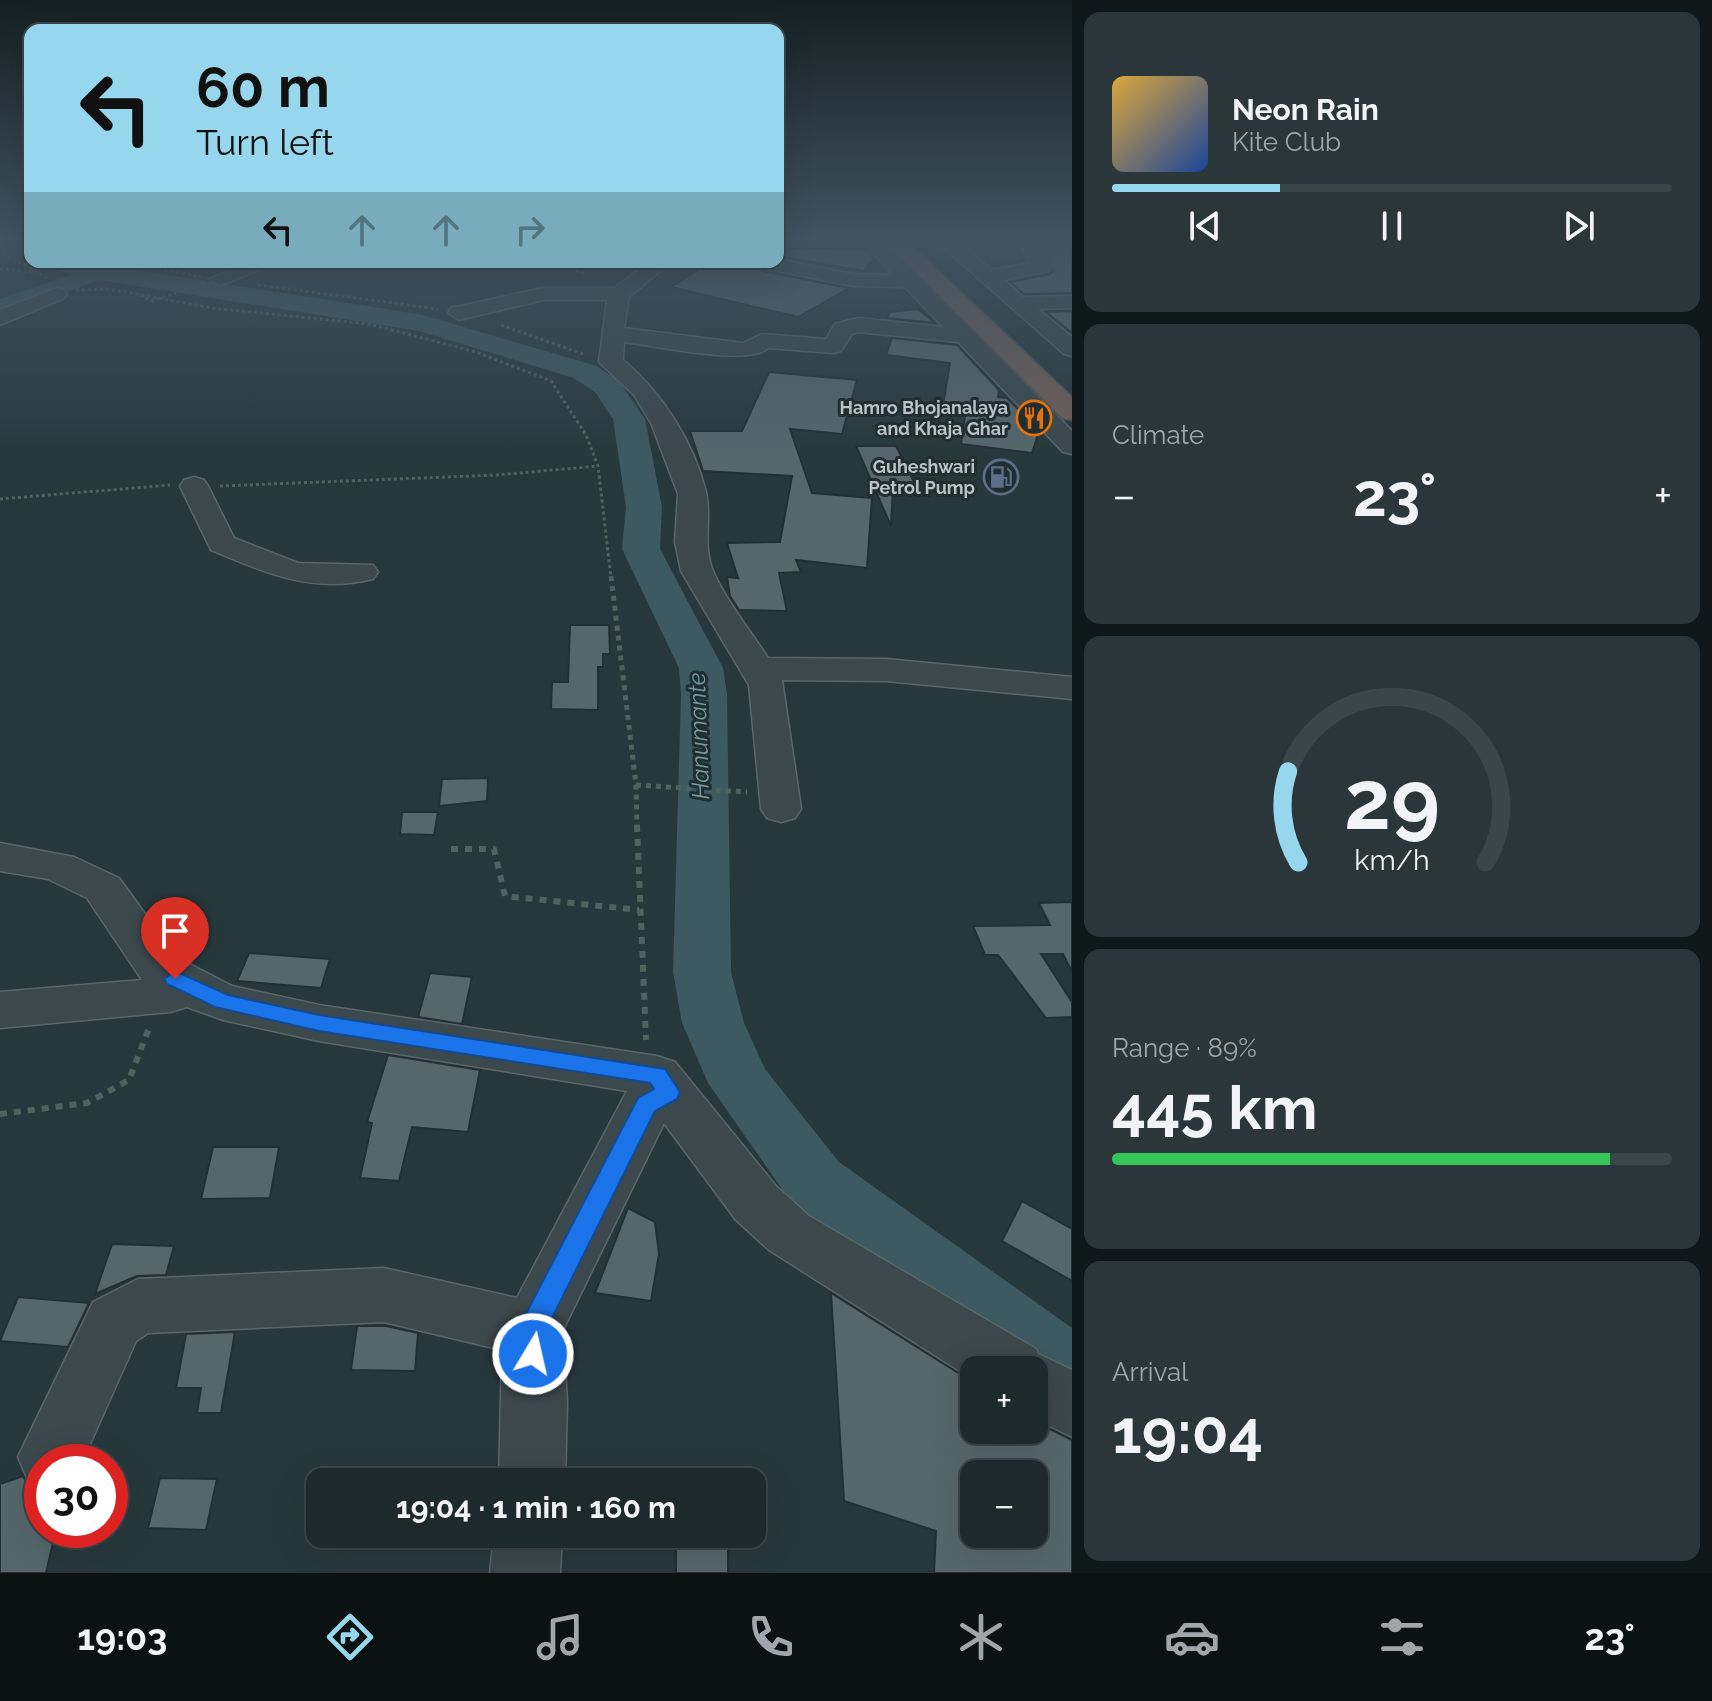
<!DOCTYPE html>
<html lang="en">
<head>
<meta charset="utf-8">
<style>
	body { margin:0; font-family:Raleway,sans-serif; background:#2a3639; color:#f1f3f6; height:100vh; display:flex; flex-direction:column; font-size:30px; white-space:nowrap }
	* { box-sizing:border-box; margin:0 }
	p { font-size:26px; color:#a0a7aa }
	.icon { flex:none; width:44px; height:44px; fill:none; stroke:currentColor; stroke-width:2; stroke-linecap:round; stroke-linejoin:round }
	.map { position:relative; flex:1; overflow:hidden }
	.side { display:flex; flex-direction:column; gap:12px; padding:12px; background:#101719; width:640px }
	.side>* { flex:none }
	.guide { position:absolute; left:24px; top:24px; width:760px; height:244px; border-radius:16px; box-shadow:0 8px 32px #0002,0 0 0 2px #3b4649; background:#96d7ed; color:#111; overflow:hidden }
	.controls { position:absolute; left:960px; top:1356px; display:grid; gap:16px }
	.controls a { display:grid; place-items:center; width:88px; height:88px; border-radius:16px; background:#1d2a2d; box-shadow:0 8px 32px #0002,0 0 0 2px #3b4649; font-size:40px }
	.speed { position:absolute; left:24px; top:1444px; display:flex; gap:16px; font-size:40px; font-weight:700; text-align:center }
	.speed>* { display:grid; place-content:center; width:104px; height:104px; border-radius:50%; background:#1d2a2d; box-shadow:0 8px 32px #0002,0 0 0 2px #3b4649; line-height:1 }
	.speed .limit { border:12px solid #d22; background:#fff; color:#111 }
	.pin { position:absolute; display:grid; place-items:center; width:68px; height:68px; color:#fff; margin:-82px -34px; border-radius:50% 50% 50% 0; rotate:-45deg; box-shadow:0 0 8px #0007 }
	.pin .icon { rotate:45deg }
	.me { position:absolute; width:88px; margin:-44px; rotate:9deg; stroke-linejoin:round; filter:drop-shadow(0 0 6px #0008) }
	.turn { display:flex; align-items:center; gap:28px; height:168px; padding:0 40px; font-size:36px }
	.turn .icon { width:104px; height:104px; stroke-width:2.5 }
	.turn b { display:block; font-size:56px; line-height:68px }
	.lanes { display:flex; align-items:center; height:76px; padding:0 40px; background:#0003; justify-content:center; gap:40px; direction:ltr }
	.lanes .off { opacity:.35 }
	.big { font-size:60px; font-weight:700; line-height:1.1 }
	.side .card { flex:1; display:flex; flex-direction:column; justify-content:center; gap:12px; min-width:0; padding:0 28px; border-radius:16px; background:#2a3639 }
	.side .dial { align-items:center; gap:0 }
	.dial svg { height:208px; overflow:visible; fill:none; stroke:#3b4649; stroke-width:7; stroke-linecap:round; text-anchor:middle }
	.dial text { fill:#f1f3f6; stroke:none }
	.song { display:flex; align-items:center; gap:24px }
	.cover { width:96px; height:96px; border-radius:12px; background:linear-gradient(135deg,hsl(40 70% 55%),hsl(220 70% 35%)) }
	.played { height:8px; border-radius:4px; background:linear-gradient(90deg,#96d7ed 30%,#3b4649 30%) }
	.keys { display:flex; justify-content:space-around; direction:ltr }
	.heat { display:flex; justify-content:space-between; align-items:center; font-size:44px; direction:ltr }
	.charge { height:12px; border-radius:6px; background:linear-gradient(90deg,#34c759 89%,#3b4649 0) }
	.trip { position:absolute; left:306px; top:1468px; width:460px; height:80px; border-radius:16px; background:#1d2a2d; box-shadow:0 8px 32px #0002,0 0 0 2px #3b4649; font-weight:700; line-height:80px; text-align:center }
	.menu { display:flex; height:128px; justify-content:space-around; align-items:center; background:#0c1112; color:#a0a7aa }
	.menu .icon { width:56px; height:56px }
	.menu .selected { color:#96d7ed }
	.menu b { font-size:36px; color:#f1f3f6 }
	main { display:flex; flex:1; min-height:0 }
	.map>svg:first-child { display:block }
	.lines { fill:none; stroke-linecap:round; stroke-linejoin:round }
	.river { fill:#3d5961; fill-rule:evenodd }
	.building { fill:#56676c; stroke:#222f33; stroke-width:2; fill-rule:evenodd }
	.minor-casing { stroke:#59666a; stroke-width:3 }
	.highway-casing { stroke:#465357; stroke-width:3 }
	.path-far2 { stroke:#50625e; stroke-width:3; stroke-dasharray:3 3; stroke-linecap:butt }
	.path-far1 { stroke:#50625e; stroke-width:5; stroke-dasharray:5 5; stroke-linecap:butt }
	.path { stroke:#50625e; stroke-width:6; stroke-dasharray:7 7; stroke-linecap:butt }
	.minor { fill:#3b484c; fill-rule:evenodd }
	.highway { fill:#715f59; fill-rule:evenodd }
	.path-bridge { stroke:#50625e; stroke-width:3; stroke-dasharray:3 3; stroke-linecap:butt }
	.route { fill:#1a73e8; stroke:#114b97; stroke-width:2 }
	.labels { text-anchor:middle; stroke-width:6; stroke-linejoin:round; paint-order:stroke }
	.far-poi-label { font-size:18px; font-weight:bold; fill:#b7c3c7; stroke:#202d31; text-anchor:end }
	.water-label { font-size:24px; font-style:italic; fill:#7499a2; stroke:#202d31 }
</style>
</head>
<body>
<main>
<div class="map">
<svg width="1072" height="1573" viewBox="0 0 1072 1573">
	<rect width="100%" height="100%" fill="#27383c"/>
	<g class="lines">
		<path class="river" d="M39,262h48l336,53 173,51 22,14 27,39 17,88 -2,42 63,119 4,26 4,278 13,51 21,46 74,93 233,166v83l-38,-19v-22h-28l-215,-168 -83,-119 -26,-60 -9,-51 8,-278 -2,-26 -57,-119 4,-42 -13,-88 -17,-26 -22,-15 -155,-47 -319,-51 -100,36v-17l73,-25 -31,-7z"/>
	</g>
	<g class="building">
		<path d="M1040,239h32v54l-48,1 -14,-12 40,-8 4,-5z"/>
		<path d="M821,248l45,2 8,8 -10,13 -86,-15v-7z"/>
		<path d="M710,262h40l12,9 87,17 -51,29 -127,-30z"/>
		<path d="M918,309l17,14 -48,-5 3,-6z"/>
		<path d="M1072,311v22l-26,-21z"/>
		<path d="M892,338l65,7 42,45 -1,7 9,1 11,11 1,7 13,8 -1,5 8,2 -7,22 -71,-9 5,-36 -23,-3 7,-42 -64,-8z"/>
		<path d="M769,372l88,8 -15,54 -52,-5 22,64 60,5 -5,70 -71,-8 5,12 -22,1 8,38 -48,-1 -9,-14 -3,-19 11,1 -11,-35 53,-1 12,-66 -89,-5 -13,-40h52z"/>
		<path d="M856,446h40l21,42 -24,-1 -2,39z"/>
		<path d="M570,625h39l1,29h-7v13h-5v43l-47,-1 1,-27h16z"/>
		<path d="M488,778l-1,23 -48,5 3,-27z"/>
		<path d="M402,812h36l-4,23 -34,-1z"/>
		<path d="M1072,902v70l-9,-18h-22l31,48v15l-26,1 -48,-63h-13l-12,-29 77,-1 -11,-22z"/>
		<path d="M249,953l81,6 -9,29 -84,-7z"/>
		<path d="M430,973l42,4 -10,47 -44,-7z"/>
		<path d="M388,1055l92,15 -12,62 -56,-5 -13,54 -39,-3 12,-55 -5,-1z"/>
		<path d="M213,1147h66l-9,51 -69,1z"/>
		<path d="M1022,1201l50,28v52l-70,-40z"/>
		<path d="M628,1208l27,14 4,32 -8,47 -56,-8z"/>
		<path d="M112,1244l62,2 -8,29 -29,1 -42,18z"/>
		<path d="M831,1293l143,90v47h60v-9l38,19v133h-138l2,-42 -92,-30zM974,1474h60v60h-60z"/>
		<path d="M18,1297l71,6 -21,44 -68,-6z"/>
		<path d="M357,1326h29l32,7 -3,38 -64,-1z"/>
		<path d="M235,1332l-14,81h-24l4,-25h-25l10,-54z"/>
		<path d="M23,1476l4,7 15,6v41h14l-10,43h-46v-89z"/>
		<path d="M160,1478l57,1 -11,51 -58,-2z"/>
		<rect x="676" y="1534" width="52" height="39"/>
	</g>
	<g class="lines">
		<g class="minor-casing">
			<g id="minor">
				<path d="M778,239h72l-9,6 -63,1z"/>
				<path d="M861,239h20l191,192v23l-9,-2 -105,-110 -100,-10 -6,2 -11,17 -8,2 -65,-5c-17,19 -118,-3 -144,-6l-1,18c40,34 70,81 83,132 6,26 -4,52 7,79 13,30 37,59 55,87l118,1 186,18v22l-186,-18 -104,-1 19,129 -6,9 -14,4 -14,-4 -6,-9 -12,-124 -68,-114 -6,-29 3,-48 -27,-71 -17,-28 -35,-33 8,-62h-64l-84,20 -11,-7 3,-5 92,-20h72l34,-26h22l-42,35 -5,31 119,15 19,-9 64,5 9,-15 23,-6 85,9 -38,-40 -53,-1 -89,-18 -10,-6h25v-3l74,15 41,1z"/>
				<path d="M934,239h21l37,31 38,-7 -11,-24h18l15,28 -3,4 -45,9 19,17 49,-1v12l-34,1 34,28v19l-8,-2z"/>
				<path d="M249,262h29l-51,21 -7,2 -10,-6z"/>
				<path d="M57,288l7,2 3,4 -3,4 -64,27v-15z"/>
				<path d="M194,477l10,3 4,6 26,52 64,25 75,2 5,7 -5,7c-62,15 -106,-6 -162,-29l-31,-64 4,-6z"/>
				<path d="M0,843l74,14 45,21 57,79 56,29 87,19 338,51 18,6 101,124 33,30 227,133 2,5 34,16v67l-38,-19v-48h-60v10l-205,-130 -33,-30 -72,-97 -101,207 4,73 -2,79h-66l3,-132 -118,-28 -236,11 -12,8 -54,121h-40v24l-14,-6 -10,-23 75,-155 45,-23 246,-11 133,30 110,-207 -308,-50 -96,-21 -36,-13 -17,5 -170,16v-36l142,-12 -55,-82 -39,-19 -48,-8z"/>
				<path d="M494,1534h68l-2,39h-70z"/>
			</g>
		</g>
		<g class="highway-casing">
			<path id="highway" d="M883,239h22l167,158v23l-10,-2z"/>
		</g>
		<g class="path-far2">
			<path d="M0,247l7,8 42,24"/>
			<path d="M123,262l78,15"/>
			<path d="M547,262l38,11"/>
			<path d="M0,269l36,3"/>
			<path d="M258,285l180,24"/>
			<path d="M76,290l33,-1 103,19 157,16 107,28 75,29 35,54 12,31 13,112"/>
			<path d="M140,295l11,6"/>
			<path d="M501,325l85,30"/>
			<path d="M220,486l277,-11 101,-9"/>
			<path d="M0,499l170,-14"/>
		</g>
		<g class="path-far1">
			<path d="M611,576l25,209 1,42"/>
			<path d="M636,785l111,7"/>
		</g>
		<g class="path">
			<path d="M637,825l9,215"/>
			<path d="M451,849h43l11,47 134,14"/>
			<path d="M0,1114l87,-11 42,-23 20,-52"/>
		</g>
		<use href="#minor" class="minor"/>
		<use href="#highway" class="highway"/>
		<path class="path-bridge" d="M151,301l59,-19"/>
	</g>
	<linearGradient id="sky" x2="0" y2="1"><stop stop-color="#151f21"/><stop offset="0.52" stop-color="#415361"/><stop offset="1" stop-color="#415361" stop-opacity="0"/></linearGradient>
	<rect width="1072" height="459" fill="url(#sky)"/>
	<path class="route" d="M175,971l53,24 91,20 346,54 15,23 -3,7 -22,12 -109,219 1,24 -4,9 -10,4 -10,-4 -5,-34 120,-231 16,-9 -4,-6 -331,-52 -104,-24 -48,-23 -3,-5z"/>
	<defs>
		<g id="restaurant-ring" transform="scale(1.8)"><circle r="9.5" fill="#202d31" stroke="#e8710a" stroke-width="1.5"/><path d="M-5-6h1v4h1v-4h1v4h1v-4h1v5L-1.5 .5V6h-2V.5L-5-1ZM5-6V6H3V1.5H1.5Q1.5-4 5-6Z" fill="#e8710a"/></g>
		<g id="fuel-ring" transform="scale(1.8)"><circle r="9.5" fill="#202d31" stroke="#5c6f8a" stroke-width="1.5"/><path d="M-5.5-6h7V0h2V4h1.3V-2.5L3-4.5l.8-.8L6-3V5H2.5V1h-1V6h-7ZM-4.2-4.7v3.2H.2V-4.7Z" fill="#5c6f8a"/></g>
	</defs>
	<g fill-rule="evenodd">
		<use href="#restaurant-ring" x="1034" y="418"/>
		<use href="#fuel-ring" x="1001" y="477"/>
	</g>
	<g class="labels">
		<g class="far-poi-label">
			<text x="1008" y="414">Hamro Bhojanalaya<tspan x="1008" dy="21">and Khaja Ghar</tspan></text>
			<text x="975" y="473">Guheshwari<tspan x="975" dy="21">Petrol Pump</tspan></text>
		</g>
		<g class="water-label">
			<text transform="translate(699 736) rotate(-92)" y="8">Hanumante</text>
		</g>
	</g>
</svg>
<div class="controls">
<a>+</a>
<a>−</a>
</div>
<div class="speed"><div class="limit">30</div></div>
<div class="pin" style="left:175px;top:979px;background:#d93025"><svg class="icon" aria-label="arrive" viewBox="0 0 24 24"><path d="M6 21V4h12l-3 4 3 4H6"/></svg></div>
<svg class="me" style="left:533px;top:1354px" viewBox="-20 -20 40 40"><circle r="17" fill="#1a73e8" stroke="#fff" stroke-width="3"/><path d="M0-11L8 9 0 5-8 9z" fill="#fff"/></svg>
<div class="trip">19:04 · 1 min · 160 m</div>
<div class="guide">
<div class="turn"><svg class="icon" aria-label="left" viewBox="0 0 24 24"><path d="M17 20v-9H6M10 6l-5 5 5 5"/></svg><div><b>60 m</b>Turn left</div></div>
<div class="lanes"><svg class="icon" aria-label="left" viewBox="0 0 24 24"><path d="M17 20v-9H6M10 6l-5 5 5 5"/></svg><svg class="icon off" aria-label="ahead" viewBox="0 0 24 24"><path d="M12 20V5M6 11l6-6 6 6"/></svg><svg class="icon off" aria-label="ahead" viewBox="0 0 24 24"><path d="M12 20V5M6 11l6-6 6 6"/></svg><svg class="icon off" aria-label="right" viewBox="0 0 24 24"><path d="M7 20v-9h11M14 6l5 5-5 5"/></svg></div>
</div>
</div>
<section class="side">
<div class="card">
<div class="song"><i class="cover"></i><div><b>Neon Rain</b><p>Kite Club</p></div></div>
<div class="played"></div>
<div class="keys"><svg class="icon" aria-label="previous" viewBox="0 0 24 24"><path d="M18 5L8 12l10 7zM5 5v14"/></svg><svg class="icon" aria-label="pause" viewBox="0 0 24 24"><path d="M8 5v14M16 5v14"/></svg><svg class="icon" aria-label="next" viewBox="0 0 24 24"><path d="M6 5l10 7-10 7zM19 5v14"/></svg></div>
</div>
<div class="card"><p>Climate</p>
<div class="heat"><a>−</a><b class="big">23°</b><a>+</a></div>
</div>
<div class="card dial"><svg viewBox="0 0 100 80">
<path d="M14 69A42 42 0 1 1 86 69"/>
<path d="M14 69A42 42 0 0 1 10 34" stroke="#96d7ed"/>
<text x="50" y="56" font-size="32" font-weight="700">29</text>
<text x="50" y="72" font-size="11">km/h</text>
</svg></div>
<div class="card"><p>Range · 89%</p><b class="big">445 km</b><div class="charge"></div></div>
<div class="card"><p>Arrival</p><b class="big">19:04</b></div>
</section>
</main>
<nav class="menu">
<b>19:03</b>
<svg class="icon selected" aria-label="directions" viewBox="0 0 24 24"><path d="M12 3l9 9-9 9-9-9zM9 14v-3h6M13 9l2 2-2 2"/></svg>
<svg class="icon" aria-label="music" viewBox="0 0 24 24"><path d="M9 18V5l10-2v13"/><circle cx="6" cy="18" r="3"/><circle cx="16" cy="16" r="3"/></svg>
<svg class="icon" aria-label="phone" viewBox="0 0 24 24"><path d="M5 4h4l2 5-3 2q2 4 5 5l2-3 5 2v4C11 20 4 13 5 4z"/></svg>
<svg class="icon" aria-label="climate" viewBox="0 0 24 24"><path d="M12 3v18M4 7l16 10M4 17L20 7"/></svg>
<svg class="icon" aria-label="car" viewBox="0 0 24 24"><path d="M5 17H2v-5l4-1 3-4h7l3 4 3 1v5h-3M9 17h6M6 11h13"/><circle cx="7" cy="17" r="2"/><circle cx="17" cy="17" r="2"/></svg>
<svg class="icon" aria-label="filters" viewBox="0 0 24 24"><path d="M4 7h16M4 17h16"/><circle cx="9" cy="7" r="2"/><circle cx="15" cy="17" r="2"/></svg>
<b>23°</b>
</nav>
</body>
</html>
